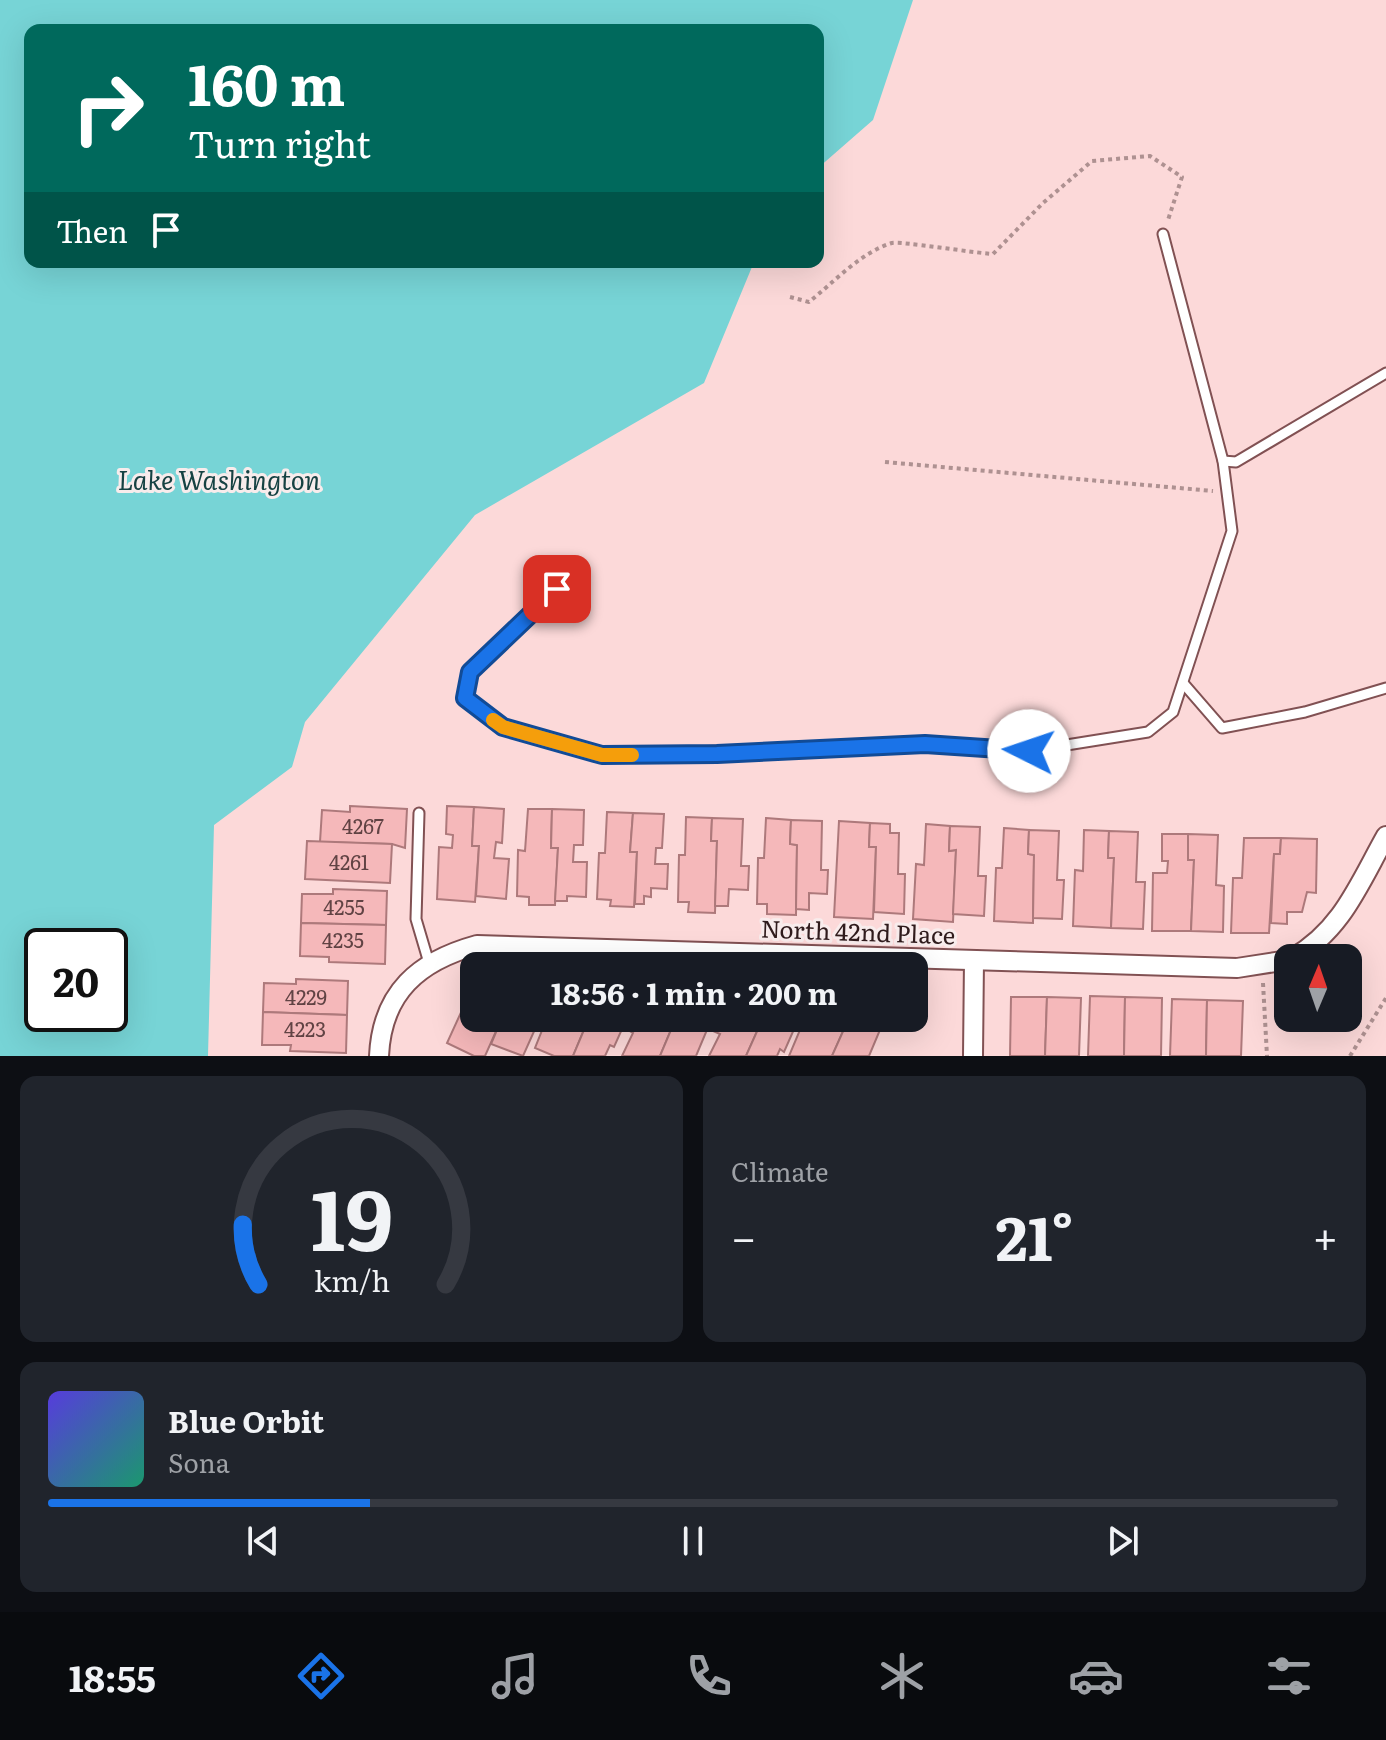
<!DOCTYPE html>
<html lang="en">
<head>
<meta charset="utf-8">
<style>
	body { margin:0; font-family:Literata,serif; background:#20242c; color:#f1f3f6; height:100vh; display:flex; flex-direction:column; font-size:30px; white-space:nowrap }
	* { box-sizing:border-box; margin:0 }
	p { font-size:26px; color:#9ea1a6 }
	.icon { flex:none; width:44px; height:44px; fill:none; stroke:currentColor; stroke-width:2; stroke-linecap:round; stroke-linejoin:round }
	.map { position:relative; height:1056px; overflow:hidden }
	.sheet { display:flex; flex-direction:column; gap:20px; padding:20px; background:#0d0f14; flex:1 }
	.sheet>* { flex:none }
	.banner { position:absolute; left:24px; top:24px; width:800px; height:244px; border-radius:16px; box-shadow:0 8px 32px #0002; background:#00695c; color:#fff; overflow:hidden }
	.needle { width:52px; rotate:2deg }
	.fabs { position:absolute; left:1274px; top:944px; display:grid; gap:16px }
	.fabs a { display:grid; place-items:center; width:88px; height:88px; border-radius:16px; background:#171b24; box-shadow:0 8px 32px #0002; font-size:40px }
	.speed { position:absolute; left:24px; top:928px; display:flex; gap:16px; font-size:40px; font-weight:700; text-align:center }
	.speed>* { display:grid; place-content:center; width:104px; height:104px; border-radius:50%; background:#171b24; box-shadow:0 8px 32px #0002; line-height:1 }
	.speed .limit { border:4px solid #111; border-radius:12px; background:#fff; color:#111 }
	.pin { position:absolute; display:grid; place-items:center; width:68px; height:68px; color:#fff; margin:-34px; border-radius:16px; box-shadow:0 4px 12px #0006 }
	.me { position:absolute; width:88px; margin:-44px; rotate:274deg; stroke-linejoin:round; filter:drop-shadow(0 0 6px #0008) }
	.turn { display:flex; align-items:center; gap:28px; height:168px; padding:0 32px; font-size:36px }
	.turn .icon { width:104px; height:104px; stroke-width:2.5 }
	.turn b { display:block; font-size:56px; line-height:68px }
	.then { display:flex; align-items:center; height:76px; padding:0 32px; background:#0003; gap:16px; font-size:30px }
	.big { font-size:60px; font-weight:700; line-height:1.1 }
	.sheet .card { flex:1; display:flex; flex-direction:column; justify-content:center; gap:12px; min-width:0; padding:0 28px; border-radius:16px; background:#20242c }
	.sheet .dial { align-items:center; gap:0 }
	.dial svg { height:208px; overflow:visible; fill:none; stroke:#363941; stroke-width:7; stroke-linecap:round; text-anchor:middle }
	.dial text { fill:#f1f3f6; stroke:none }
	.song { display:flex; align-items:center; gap:24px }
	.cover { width:96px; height:96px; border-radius:12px; background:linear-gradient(135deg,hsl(250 70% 55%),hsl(160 70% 35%)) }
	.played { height:8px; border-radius:4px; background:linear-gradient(90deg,#1a73e8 25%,#363941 25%) }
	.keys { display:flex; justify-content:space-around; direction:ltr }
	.heat { display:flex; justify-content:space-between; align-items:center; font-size:44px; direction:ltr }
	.sheet .tiles { flex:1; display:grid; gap:20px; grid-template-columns:1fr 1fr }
	.card:last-child { grid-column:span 2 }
	.trip { position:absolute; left:460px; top:952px; width:468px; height:80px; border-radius:16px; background:#171b24; box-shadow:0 8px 32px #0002; font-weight:700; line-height:80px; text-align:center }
	.menu { display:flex; height:128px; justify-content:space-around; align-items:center; background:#090b0e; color:#9ea1a6 }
	.menu .icon { width:56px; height:56px }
	.menu .on { color:#1a73e8 }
	.menu b { font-size:36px; color:#f1f3f6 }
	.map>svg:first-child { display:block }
	.water { fill:#77d4d6; fill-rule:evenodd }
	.building { fill:#f5b8ba; stroke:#ad797b; stroke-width:2 }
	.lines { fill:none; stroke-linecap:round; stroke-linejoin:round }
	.lane-casing { stroke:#815153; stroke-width:13 }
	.street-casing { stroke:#815153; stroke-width:22 }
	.path { stroke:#ae9191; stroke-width:4; stroke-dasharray:4 4; stroke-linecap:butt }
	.lane { stroke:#fff; stroke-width:9 }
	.street { stroke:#fff; stroke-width:18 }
	.route-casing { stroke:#114b97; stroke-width:20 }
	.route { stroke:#1a73e8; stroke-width:14 }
	.slow { stroke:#f59e0b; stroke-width:14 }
	.labels { text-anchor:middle; stroke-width:6; stroke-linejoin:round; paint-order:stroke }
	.number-label { font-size:20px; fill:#614344 }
	.street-label { font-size:24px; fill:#301c1d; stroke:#f8ecec }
	.water-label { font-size:26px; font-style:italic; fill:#164243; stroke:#f8ecec }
</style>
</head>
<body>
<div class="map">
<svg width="1386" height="1056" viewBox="0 0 1386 1056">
	<rect width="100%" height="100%" fill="#fcd9d9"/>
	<path class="water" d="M0,0h913l-40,120 -55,48v-138h-788v232h724l-50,121 -229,132 -170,207 -13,45 -78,58 -6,231h-208zM42,946h68v68h-68z"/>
	<g class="building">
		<path d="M350,806l57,3 -2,39 -13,-4 -72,-2 2,-32 28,2z"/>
		<path d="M447,806l27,1 -2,39h7l-4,56 -38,-3 2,-52 13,1 1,-13 -7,-1z"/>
		<path d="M474,807l30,2 -2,34 -6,-1 -2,16 15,1 -3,40 -30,-3 3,-50h-7z"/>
		<path d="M528,809h24l-1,39h7l-3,57h-26v-8l-12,-1 1,-46 7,1z"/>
		<path d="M552,809l32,1 -1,35h-9l-1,17h14l-1,35 -19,-1v5h-12l3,-53h-7z"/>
		<path d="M607,812l26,1 -3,39h7l-3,55 -24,-1 1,-6 -14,-1 2,-46h6z"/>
		<path d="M633,813l31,1 -2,34h-6l-1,16h13l-1,25 -16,-1v9l-7,-1v8h-9l2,-52h-7z"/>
		<path d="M686,817l26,1 -1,23h6l-2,72 -27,-1 1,-10h-11l1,-47h6z"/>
		<path d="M712,818l31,1 -2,47h8l-1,24 -19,-1 -1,17h-13l2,-65h-6z"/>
		<path d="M766,818l25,2 -1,24 7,1 -1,70 -29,-1v-10h-10l1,-46h6z"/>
		<path d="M791,820l31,1 -1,49h7l-1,24 -18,-1v17l-13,-1 1,-64 -7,-1z"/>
		<path d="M839,821l31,2 -1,24h7l-3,72 -39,-2z"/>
		<path d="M870,823l20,1v9h9l-1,41h7l-1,40 -30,-2 2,-65h-7z"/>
		<path d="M926,824l24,2 -1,25 7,-1 -3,72 -40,-3 3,-55 8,1z"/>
		<path d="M950,826l30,1 -2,49h8l-2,40 -31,-2 3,-64 -7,1z"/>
		<path d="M1004,828l25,2 -1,24 6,1 -1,68 -39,-2 2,-53h6z"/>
		<path d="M1029,830l30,1 -2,49h7l-2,39 -29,-1 1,-63 -6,-1z"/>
		<path d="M1084,830l25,1 -1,27h6l-3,70 -38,-2 2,-56 8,1z"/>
		<path d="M1109,831l29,1 -2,50h9l-2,47 -32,-1 3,-70h-6z"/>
		<path d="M1162,834h26v26h6l-3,71h-39l1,-58h14l1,-12h-6z"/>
		<path d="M1188,834l30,1 -2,50 8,1 -1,46 -32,-1 3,-71h-6z"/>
		<path d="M1244,838h37l-1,16h-6l-5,79h-38l2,-55h9z"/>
		<path d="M1281,838l36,1 -1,54 -9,-1 -5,20h-15v12l-16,-1 3,-69h6z"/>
		<path d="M307,841l85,3 -2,39 -85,-4z"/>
		<path d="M333,889l54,2 -1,34 -85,-2 1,-29h31z"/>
		<path d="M301,923l85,2 -1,39 -56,-2v-5l-29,-1z"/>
		<path d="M296,979l52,2 -1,34 -84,-3 1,-29 32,1z"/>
		<path d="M474,984v34h28l-17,38h-11l-27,-13z"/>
		<path d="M1090,996l35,1 -1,59h-36z"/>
		<path d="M1011,997h36l-2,59h-35z"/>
		<path d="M1047,997l34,1 -2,58h-34z"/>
		<path d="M1125,997l37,1 -1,58h-37z"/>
		<path d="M1172,999l35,1 -1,56h-36z"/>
		<path d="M1207,1000l36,1 -2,55h-35z"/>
		<path d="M263,1012l84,3 -1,38 -56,-2 1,-6h-29z"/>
		<path d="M502,1018h38l-17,38 -32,-12z"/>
		<path d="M547,1018h42l-16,38h-19l-19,-8z"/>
		<path d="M589,1018h38l-13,29 -4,-2 -5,11h-32z"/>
		<path d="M633,1018h43l-16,38h-38l11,-23 -5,-3z"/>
		<path d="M676,1018h36l-16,38h-36z"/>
		<path d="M719,1018h44l-17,38h-37l11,-22 -7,-3z"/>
		<path d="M763,1018h36l-15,34 -4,-3 -3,7h-31z"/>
		<path d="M805,1018h44l-17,38h-43z"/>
		<path d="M849,1018h36l-16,38h-37z"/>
	</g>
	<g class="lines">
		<g class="lane-casing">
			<g id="lane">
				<path d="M1223,461l13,1 150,-89"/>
				<path d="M557,589l-87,83 -5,26 38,29 99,28 323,-11 104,7 119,-19 25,-20 59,-181 -9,-70 -60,-227"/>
				<path d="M1183,683l39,45 83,-16 81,-24"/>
				<path d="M419,813l-3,106 13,44"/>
			</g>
		</g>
		<g class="street-casing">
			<g id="street">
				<path d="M1293,958c49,-28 66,-74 93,-122"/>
				<path d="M379,1056c3,-64 40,-95 98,-111l760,23 51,-8"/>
				<path d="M973,1056l1,-96"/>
			</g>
		</g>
		<g class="path">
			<path d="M790,297l19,5c24,-19 52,-50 83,-59 8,-2 83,10 101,11l50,-51 49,-42 58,-5 32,21 -14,43"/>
			<path d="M885,462l328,29"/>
			<path d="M1263,983l4,73"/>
			<path d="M1350,1056l36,-58"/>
		</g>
		<use href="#lane" class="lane"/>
		<use href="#street" class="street"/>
	</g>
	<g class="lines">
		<g class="route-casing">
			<path id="route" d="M557,589l-87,83 -5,26 38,29 99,28 115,-1 208,-10 104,7"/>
		</g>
		<use href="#route" class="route"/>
		<path class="slow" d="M493,720l10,7 99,28h30"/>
	</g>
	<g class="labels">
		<g class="number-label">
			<text x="363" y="834">4267</text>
			<text x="349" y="870">4261</text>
			<text x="344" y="915">4255</text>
			<text x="343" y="948">4235</text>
			<text x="306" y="1005">4229</text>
			<text x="305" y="1037">4223</text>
		</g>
		<g class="street-label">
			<text transform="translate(858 933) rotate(2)" y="8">North 42nd Place</text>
		</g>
		<g class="water-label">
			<text x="219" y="490">Lake Washington</text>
		</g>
	</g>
</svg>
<div class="fabs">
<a><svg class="needle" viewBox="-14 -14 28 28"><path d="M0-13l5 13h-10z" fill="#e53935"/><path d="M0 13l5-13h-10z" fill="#9ea1a6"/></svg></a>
</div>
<div class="speed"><div class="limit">20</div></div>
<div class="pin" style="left:557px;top:589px;background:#d93025"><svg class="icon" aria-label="arrive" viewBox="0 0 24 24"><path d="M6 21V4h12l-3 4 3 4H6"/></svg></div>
<svg class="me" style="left:1029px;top:751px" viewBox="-20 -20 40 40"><circle r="19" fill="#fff"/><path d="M0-13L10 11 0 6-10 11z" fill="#1a73e8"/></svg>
<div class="trip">18:56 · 1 min · 200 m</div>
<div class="banner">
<div class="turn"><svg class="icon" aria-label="right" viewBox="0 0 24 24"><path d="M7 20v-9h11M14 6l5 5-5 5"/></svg><div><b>160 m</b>Turn right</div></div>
<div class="then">Then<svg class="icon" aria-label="arrive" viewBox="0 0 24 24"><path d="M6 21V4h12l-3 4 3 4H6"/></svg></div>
</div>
</div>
<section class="sheet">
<div class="tiles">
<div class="card dial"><svg viewBox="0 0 100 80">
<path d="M14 69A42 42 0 1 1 86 69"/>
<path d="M14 69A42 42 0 0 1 8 46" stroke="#1a73e8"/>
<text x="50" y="56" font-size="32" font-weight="700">19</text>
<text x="50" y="72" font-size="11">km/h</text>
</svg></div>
<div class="card"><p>Climate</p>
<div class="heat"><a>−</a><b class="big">21°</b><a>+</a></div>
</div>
<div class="card">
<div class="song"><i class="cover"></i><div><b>Blue Orbit</b><p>Sona</p></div></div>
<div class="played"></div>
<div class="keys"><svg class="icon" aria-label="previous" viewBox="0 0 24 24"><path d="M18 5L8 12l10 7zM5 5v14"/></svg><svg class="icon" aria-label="pause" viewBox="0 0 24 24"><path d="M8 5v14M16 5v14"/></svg><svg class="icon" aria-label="next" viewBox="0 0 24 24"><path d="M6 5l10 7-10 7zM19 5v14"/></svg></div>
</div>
</div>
</section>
<nav class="menu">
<b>18:55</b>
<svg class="icon on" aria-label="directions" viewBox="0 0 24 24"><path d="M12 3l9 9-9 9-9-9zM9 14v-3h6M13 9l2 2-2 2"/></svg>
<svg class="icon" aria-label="music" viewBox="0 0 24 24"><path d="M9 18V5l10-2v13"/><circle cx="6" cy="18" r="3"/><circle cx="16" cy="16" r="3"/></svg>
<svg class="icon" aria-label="phone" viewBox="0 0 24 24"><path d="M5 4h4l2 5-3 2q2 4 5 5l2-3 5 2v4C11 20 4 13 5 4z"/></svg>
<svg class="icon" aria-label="climate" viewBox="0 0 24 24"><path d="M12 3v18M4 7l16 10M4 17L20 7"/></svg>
<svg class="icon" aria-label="car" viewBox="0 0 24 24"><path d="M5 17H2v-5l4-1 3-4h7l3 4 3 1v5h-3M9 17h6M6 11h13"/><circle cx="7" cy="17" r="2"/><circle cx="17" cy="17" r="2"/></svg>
<svg class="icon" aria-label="filters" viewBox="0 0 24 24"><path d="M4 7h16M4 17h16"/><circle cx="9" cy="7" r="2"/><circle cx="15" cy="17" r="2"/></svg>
</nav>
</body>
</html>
